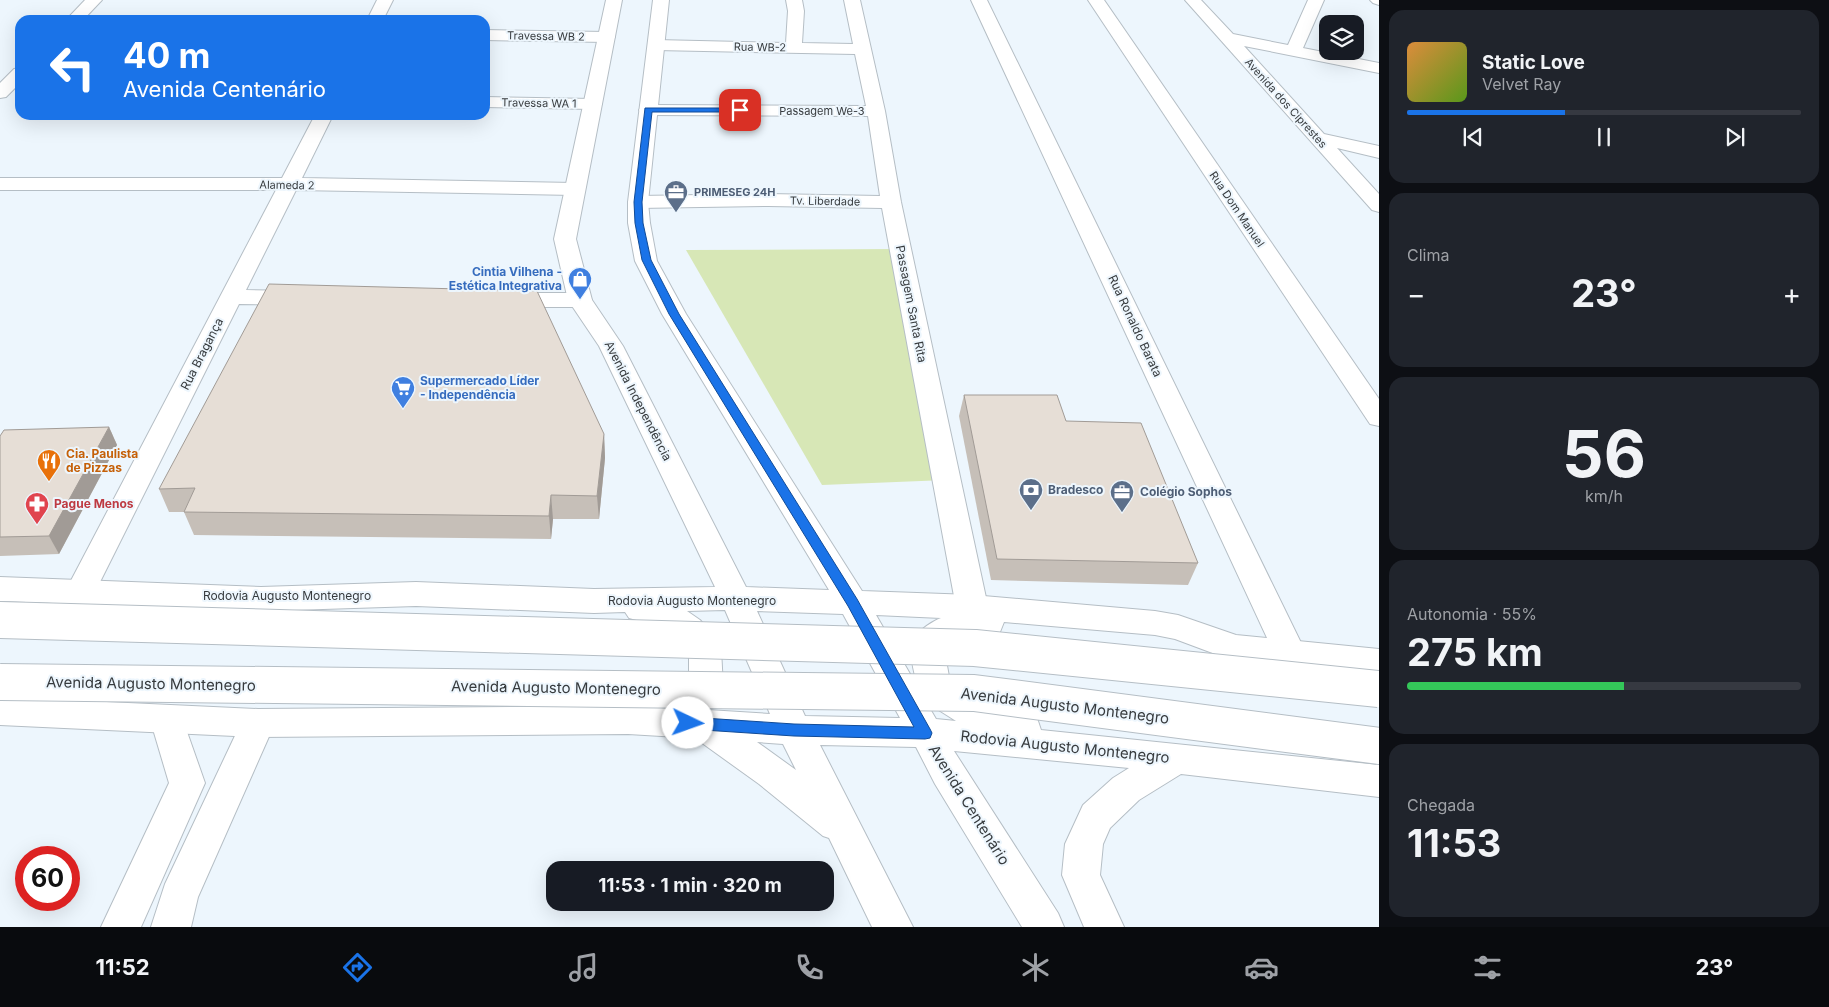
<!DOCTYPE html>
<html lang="pt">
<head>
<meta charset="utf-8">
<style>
	body { margin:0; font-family:Inter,sans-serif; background:#20242c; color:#f1f3f6; height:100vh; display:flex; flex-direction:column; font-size:19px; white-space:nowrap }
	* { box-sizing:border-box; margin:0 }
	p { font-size:16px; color:#9ea1a6 }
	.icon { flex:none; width:28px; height:28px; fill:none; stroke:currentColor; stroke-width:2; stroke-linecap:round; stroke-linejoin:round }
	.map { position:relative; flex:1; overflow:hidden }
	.drawer { display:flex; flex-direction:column; gap:10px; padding:10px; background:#0d0f14; width:450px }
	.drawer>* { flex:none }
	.hud { position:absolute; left:15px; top:15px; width:475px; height:105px; border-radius:15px; box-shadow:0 5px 20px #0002; background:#1a73e8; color:#fff; overflow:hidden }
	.buttons { position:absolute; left:1319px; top:15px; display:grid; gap:10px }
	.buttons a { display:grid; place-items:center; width:45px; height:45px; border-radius:10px; background:#171b24; box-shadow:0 5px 20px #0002; font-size:25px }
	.speed { position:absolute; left:15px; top:846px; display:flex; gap:10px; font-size:25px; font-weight:700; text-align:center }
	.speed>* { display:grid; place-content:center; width:65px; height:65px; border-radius:50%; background:#171b24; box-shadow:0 5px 20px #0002; line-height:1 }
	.speed .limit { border:8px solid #d22; background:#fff; color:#111 }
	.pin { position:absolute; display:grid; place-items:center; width:42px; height:42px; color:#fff; margin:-21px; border-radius:10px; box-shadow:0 2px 8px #0006 }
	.me { position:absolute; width:55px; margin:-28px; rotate:93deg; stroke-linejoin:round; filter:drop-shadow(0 0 4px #0008) }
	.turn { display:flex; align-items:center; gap:18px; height:105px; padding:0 25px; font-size:22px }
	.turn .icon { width:65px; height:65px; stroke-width:2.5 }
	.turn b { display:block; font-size:35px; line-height:42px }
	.big { font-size:38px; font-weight:700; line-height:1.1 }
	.drawer .widget { flex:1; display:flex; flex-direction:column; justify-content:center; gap:8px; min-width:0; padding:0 18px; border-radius:15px; background:#20242c }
	.drawer .dial { align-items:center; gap:0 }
	.dial b { font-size:65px; line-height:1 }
	.song { display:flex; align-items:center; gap:15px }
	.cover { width:60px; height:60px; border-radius:8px; background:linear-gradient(135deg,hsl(30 70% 55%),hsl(90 70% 35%)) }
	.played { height:5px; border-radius:2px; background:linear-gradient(90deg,#1a73e8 40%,#363941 40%) }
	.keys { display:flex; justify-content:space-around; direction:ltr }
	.heat { display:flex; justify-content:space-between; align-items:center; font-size:28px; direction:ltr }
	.charge { height:8px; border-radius:4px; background:linear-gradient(90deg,#34c759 55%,#363941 0) }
	.trip { position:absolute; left:546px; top:861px; width:288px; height:50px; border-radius:15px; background:#171b24; box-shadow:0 5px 20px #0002; font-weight:700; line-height:50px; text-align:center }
	.menu { display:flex; height:80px; justify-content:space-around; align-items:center; background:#090b0e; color:#9ea1a6 }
	.menu .icon { width:35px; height:35px }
	.menu .on { color:#1a73e8 }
	.menu b { font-size:22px; color:#f1f3f6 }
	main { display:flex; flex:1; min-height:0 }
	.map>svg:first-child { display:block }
	.green { fill:#d7e7b6 }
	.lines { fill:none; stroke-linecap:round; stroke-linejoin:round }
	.minor-casing { stroke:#b5bec5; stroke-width:2 }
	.major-casing { stroke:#b5bec5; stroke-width:2 }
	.minor { fill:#fff; fill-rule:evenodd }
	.major { fill:#fff; fill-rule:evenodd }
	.major-bridge-casing { stroke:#b5bec5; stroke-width:38; stroke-linecap:butt }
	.major-bridge { stroke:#fff; stroke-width:36 }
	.wall { fill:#c6bfb8 }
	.shaded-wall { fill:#a19b96 }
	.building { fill:#e6ded6; stroke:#a19b96 }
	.route { fill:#1a73e8; stroke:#114b97 }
	.labels { text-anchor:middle; stroke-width:4; stroke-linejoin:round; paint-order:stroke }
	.far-street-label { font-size:11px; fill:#373b3e; stroke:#edf6fd }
	.far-service-label { font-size:11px; font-weight:bold; fill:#4e5e75; stroke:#edf6fd; text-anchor:start }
	.shop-label { font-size:12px; font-weight:bold; fill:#366cbe; stroke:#edf6fd; text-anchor:end }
	.street-label { font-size:12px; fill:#373b3e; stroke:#edf6fd }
	.food-label { font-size:12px; font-weight:bold; fill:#c56008; stroke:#edf6fd; text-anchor:start }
	.service-label { font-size:12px; font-weight:bold; fill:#4e5e75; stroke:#edf6fd; text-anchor:start }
	.health-label { font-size:12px; font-weight:bold; fill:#be3a42; stroke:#edf6fd; text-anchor:start }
	.near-street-label { font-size:15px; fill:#373b3e; stroke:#edf6fd }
</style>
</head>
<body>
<main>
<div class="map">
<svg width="1379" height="927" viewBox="0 0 1379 927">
	<rect width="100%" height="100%" fill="#edf6fd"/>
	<path class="green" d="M898,249l48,231 -124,5 -136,-235z"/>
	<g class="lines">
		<g class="minor-casing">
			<g id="minor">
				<path d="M85,0h17l-19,20h-17z"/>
				<path d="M377,0h16l-10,20h-16z"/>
				<path d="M786,0h16l2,11 -2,32 51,1 -9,-44h16l25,111 16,91 87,405 -5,8 -11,4 -11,-4 -5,-8 -74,-399 -114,-2 -130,2 -7,-2 -3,-4 3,-4 7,-2 130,-2 112,2 -12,-80 -220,-1 -6,-1 -3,-4 3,-4 6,-1 218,1 -11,-52 -199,-4 -6,-2 -2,-3 2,-3 6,-2 130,3 2,-32z"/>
				<path d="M971,0h16l319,653 -4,9 -12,4 -12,-4 -4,-9z"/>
				<path d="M1088,0h16l275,399v27l-9,-2z"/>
				<path d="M1185,0h16l32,34 55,11 20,-45h16l-21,48 76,15v10l-135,-27 80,88 55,12v12l-42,-10 42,46v18l-7,-2z"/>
				<path d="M1370,0h9v5l-6,-2z"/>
				<path d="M485,30l122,2 6,2 2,3 -2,3 -6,2 -122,-2z"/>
				<path d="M20,68v15l-14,14 -6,1v-15l14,-14z"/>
				<path d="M485,97l108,2 6,1 3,4 -3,4 -6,1 -108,-2z"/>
				<path d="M315,115h18l-31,63 272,5 7,2 3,4 -3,4 -7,2 -278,-5 -50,100 52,1 8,2 4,5 -4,5 -8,2 -59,-1 -148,296 -11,4 -11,-4 -4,-8 211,-402h-276v-12h282z"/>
				<path d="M503,293h77l8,2 4,5 -4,5 -8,2h-77l-8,-2 -4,-5 4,-5z"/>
				<path d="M167,705l12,4 26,74 -64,144h-40l68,-144 -19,-64 5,-10z"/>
				<path d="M258,709l12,4 5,10 -77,174 -7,30h-40l14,-43 76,-161 5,-10z"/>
			</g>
		</g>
		<g class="major-casing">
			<path id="major" d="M606,0h16l-46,239 16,61 31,46 123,241 83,3 -167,-276 -27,-53 -7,-38v-21l25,-202h16l-21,202 2,21 7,38 29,53 176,277 110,4 183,16 23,4 58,20 143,14v26l-145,-14 -59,-22 -20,-4 -151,-13 -4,10c-24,8 -34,-4 -56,17l6,33c29,24 54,24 87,36l4,12 338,35v32l-198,-23 -42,26 -29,28 -7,16 -3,31 24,52h-40l-22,-52 3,-31 18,-39 30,-27 16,-10 -175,-17 104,162 6,14h-42l-87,-143 -19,-37 -96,-2 93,182h-41l-43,-89 -6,-2 -64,-52 -64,-46 -67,-4 -370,3 -258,-12v-28l258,12 370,-3 50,3 -2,-5 13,-20v-33l-11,-13 -13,-10 -36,-10 -4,-6 -31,1 -178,-7 -155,5 -261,-10v-24l261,10 155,-5 178,7 121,-2 -116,-241 -31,-46 -14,-61zM725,610l45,104 -62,-4 15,-22 -2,-40 -5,-9 -16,-19 -13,-9zM757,611l86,3 57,104 -95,-2zM876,615l65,3c-10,4 -29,16 -30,29 -1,12 4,27 6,39zM926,702l30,19 -20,-2zM757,742l26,2 13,26z"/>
		</g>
		<use href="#minor" class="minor"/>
		<use href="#major" class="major"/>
		<g class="major-bridge-casing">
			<g id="major-bridge">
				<path d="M0,620l975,28 404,41"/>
				<path d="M0,682l974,11 405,53"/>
			</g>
		</g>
		<use href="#major-bridge" class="major-bridge"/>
	</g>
	<g class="wall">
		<path d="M964,395l102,26 132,142 -10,22 -197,-5 -32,-164z"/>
		<path d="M109,427l8,18 -58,109 -59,2v-120z"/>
		<path d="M604,434l1,24 -6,61h-46l-2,20 -357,-4 -10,-23h-15l-10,-23z"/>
	</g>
	<g class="shaded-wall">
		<path d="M109,427l8,18 -58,109 -10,-18z"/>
		<path d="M604,434l1,24 -6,61 -2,-23z"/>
		<path d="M551,495l2,24 -2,20 -2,-23z"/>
	</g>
	<g class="building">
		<path d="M269,284l268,7 67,143 -7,62 -46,-1 -2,21 -365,-4 11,-24 -36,1z"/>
		<path d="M964,395h93l9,26 75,2 57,140 -201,-4z"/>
		<path d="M109,427l-60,109 -49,1v-101l4,-6z"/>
	</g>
	<path class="route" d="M645,108h95l4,2 -4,2h-88l-10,90 1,21 8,37 28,54 178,285 73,130 2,4 -2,5 -5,1 -131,-3 -106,-7 -5,-1 -2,-5 2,-4 5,-2 106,7 120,3 -66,-121 -179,-292 -27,-54 -7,-37 -1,-21z"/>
	<defs>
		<g id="office-pin" transform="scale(1.25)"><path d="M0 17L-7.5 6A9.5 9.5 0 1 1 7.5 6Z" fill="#5c6f8a" stroke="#edf6fd"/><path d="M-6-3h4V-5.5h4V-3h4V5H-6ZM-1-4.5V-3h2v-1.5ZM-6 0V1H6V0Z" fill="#fff"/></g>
		<g id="shop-pin" transform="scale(1.25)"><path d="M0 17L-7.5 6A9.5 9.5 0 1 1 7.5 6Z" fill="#3f7fe0" stroke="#edf6fd"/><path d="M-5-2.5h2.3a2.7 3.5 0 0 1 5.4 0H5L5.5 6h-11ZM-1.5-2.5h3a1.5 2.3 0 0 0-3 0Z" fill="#fff"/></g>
		<g id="supermarket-pin" transform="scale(1.25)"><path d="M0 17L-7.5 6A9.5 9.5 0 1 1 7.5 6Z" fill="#3f7fe0" stroke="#edf6fd"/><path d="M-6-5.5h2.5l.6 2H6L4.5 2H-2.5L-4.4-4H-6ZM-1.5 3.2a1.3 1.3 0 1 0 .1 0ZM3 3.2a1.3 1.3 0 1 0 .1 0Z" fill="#fff"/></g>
		<g id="restaurant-pin" transform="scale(1.25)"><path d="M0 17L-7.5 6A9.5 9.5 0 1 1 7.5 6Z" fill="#e8710a" stroke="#edf6fd"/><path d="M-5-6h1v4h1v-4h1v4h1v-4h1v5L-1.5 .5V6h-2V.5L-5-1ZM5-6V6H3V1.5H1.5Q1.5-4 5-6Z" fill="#fff"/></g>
		<g id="bank-pin" transform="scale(1.25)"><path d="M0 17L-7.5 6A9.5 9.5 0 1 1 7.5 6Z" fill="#5c6f8a" stroke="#edf6fd"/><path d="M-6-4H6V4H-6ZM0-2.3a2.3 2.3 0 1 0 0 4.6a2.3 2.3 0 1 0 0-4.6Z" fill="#fff"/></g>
		<g id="pharmacy-pin" transform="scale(1.25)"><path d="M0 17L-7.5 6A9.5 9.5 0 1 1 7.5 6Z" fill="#e0444e" stroke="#edf6fd"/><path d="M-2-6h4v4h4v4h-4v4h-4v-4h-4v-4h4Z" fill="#fff"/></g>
	</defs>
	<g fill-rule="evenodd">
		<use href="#office-pin" x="676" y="192"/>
		<use href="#shop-pin" x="580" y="279"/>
		<use href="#supermarket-pin" x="403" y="388"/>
		<use href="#restaurant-pin" x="49" y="461"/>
		<use href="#bank-pin" x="1031" y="490"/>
		<use href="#office-pin" x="1122" y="492"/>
		<use href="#pharmacy-pin" x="37" y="504"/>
	</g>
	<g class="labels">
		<g class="far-street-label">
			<text transform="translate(546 36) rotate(1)" y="4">Travessa WB 2</text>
			<text transform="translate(760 47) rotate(1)" y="4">Rua WB-2</text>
			<text transform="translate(539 103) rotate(1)" y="4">Travessa WA 1</text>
			<text transform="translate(1286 103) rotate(48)" y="4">Avenida dos Ciprestes</text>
			<text x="822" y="115">Passagem We-3</text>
			<text transform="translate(287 185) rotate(1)" y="4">Alameda 2</text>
			<text transform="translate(825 201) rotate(1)" y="4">Tv. Liberdade</text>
			<text transform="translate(1237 209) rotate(56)" y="4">Rua Dom Manuel</text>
		</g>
		<g class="far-service-label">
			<text x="694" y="196">PRIMESEG 24H</text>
		</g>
		<g class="shop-label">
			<text x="562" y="276">Cintia Vilhena -<tspan x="562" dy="14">Estética Integrativa</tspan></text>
			<text x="420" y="385" text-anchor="start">Supermercado Líder<tspan x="420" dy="14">- Independência</tspan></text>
		</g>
		<g class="street-label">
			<text transform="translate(911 304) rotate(79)" y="4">Passagem Santa Rita</text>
			<text transform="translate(1135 326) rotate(65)" y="4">Rua Ronaldo Barata</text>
			<text transform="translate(202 354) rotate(-63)" y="4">Rua Bragança</text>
			<text transform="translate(638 401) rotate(63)" y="4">Avenida Independência</text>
			<text x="287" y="600">Rodovia Augusto Montenegro</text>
			<text x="692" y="605">Rodovia Augusto Montenegro</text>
		</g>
		<g class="food-label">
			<text x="66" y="458">Cia. Paulista<tspan x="66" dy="14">de Pizzas</tspan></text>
		</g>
		<g class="service-label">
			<text x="1048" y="494">Bradesco</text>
			<text x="1140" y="496">Colégio Sophos</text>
		</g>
		<g class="health-label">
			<text x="54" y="508">Pague Menos</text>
		</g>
		<g class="near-street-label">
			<text transform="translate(151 684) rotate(1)" y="5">Avenida Augusto Montenegro</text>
			<text transform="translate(556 688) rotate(1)" y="5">Avenida Augusto Montenegro</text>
			<text transform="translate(1065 706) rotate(7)" y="5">Avenida Augusto Montenegro</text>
			<text transform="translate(1065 747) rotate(6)" y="5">Rodovia Augusto Montenegro</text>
			<text transform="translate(969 805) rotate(58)" y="5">Avenida Centenário</text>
		</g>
	</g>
</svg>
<div class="buttons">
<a><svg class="icon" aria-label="layers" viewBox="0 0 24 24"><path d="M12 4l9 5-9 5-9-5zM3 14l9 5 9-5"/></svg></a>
</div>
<div class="speed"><div class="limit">60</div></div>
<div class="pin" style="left:740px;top:110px;background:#d93025"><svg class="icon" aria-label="arrive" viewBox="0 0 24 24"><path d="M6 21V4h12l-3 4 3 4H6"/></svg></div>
<svg class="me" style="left:688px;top:723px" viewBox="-20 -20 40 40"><circle r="19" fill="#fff"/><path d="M0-13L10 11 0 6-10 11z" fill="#1a73e8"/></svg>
<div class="trip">11:53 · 1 min · 320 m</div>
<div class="hud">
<div class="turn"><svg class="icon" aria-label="left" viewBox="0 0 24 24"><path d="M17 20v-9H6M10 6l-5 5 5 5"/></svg><div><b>40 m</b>Avenida Centenário</div></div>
</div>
</div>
<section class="drawer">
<div class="widget">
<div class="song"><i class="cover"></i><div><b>Static Love</b><p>Velvet Ray</p></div></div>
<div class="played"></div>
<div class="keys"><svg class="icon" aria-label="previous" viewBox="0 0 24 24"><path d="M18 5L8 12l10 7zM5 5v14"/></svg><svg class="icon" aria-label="pause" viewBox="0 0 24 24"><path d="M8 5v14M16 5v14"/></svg><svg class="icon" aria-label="next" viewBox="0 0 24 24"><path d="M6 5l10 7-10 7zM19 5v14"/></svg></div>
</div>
<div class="widget"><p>Clima</p>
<div class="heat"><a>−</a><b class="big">23°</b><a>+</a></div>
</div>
<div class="widget dial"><b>56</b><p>km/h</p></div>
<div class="widget"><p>Autonomia · 55%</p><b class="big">275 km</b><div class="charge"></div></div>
<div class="widget"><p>Chegada</p><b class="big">11:53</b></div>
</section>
</main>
<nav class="menu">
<b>11:52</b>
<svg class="icon on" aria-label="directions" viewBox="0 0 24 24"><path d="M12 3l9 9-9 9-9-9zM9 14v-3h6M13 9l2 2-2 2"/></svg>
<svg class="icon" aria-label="music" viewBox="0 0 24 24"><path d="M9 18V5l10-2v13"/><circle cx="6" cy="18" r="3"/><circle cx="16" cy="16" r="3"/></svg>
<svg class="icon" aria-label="phone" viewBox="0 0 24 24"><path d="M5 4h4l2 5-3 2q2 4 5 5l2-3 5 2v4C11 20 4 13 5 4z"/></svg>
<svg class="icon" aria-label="climate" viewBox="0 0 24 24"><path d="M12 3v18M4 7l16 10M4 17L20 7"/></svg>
<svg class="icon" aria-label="car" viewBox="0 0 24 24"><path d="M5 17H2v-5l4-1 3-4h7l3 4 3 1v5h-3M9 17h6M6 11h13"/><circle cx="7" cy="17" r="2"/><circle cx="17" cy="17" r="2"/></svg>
<svg class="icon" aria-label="filters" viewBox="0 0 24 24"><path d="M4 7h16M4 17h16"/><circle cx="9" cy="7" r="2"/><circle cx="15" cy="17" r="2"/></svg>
<b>23°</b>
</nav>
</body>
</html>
